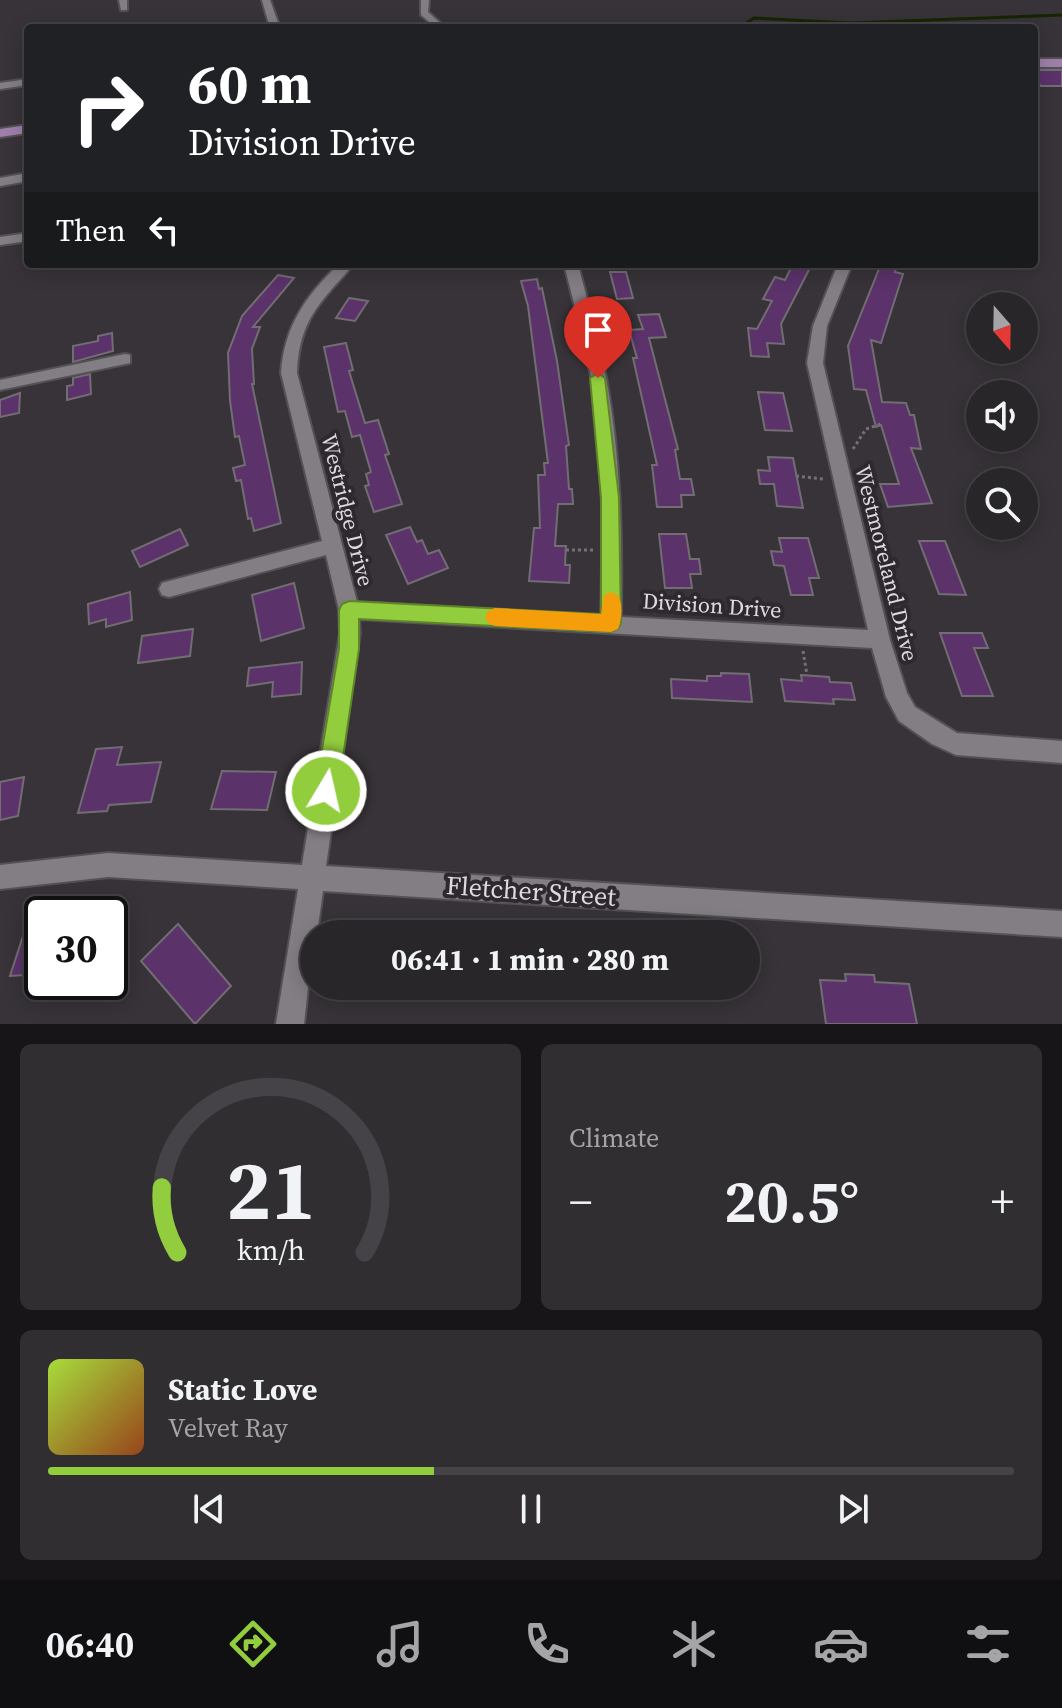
<!DOCTYPE html>
<html lang="en">
<head>
<meta charset="utf-8">
<style>
	body { margin:0; font-family:"Source Serif 4",serif; background:#312e32; color:#f1f3f6; height:100vh; display:flex; flex-direction:column; font-size:30px; white-space:nowrap }
	* { box-sizing:border-box; margin:0 }
	p { font-size:26px; color:#a5a5a8 }
	.icon { flex:none; width:44px; height:44px; fill:none; stroke:currentColor; stroke-width:2; stroke-linecap:round; stroke-linejoin:round }
	.map { position:relative; height:1024px; overflow:hidden }
	.side { display:flex; flex-direction:column; gap:20px; padding:20px; background:#171517; flex:1 }
	.side>* { flex:none }
	.hud { position:absolute; left:24px; top:24px; width:1014px; height:244px; border-radius:8px; box-shadow:0 4px 20px #0003,0 0 0 2px #454347; background:#202124; color:#fff; overflow:hidden }
	.needle { width:52px; rotate:160deg }
	.controls { position:absolute; left:966px; top:292px; display:grid; gap:16px }
	.controls a { display:grid; place-items:center; width:72px; height:72px; border-radius:50%; background:#29262a; box-shadow:0 4px 20px #0003,0 0 0 2px #454347; font-size:40px }
	.speed { position:absolute; left:24px; top:896px; display:flex; gap:16px; font-size:40px; font-weight:700; text-align:center }
	.speed>* { display:grid; place-content:center; width:104px; height:104px; border-radius:50%; background:#29262a; box-shadow:0 4px 20px #0003,0 0 0 2px #454347; line-height:1 }
	.speed .limit { border:4px solid #111; border-radius:12px; background:#fff; color:#111 }
	.pin { position:absolute; display:grid; place-items:center; width:68px; height:68px; color:#fff; margin:-82px -34px; border-radius:50% 50% 50% 0; rotate:-45deg; box-shadow:0 0 8px #0007 }
	.pin .icon { rotate:45deg }
	.me { position:absolute; width:88px; margin:-44px; rotate:9deg; stroke-linejoin:round; filter:drop-shadow(0 0 6px #0008) }
	.turn { display:flex; align-items:center; gap:28px; height:168px; padding:0 32px; font-size:36px }
	.turn .icon { width:104px; height:104px; stroke-width:2.5 }
	.turn b { display:block; font-size:56px; line-height:68px }
	.then { display:flex; align-items:center; height:76px; padding:0 32px; background:#0003; gap:16px; font-size:30px }
	.big { font-size:60px; font-weight:700; line-height:1.1 }
	.side .widget { flex:1; display:flex; flex-direction:column; justify-content:center; gap:12px; min-width:0; padding:0 28px; border-radius:12px; background:#312e32 }
	.side .dial { align-items:center; gap:0 }
	.dial svg { height:208px; overflow:visible; fill:none; stroke:#454347; stroke-width:7; stroke-linecap:round; text-anchor:middle }
	.dial text { fill:#f1f3f6; stroke:none }
	.song { display:flex; align-items:center; gap:24px }
	.cover { width:96px; height:96px; border-radius:12px; background:linear-gradient(135deg,hsl(80 70% 55%),hsl(20 70% 35%)) }
	.played { height:8px; border-radius:4px; background:linear-gradient(90deg,#92cd3e 40%,#454347 40%) }
	.keys { display:flex; justify-content:space-around; direction:ltr }
	.heat { display:flex; justify-content:space-between; align-items:center; font-size:44px; direction:ltr }
	.side .tiles { flex:1; display:grid; gap:20px; grid-template-columns:1fr 1fr }
	.widget:last-child { grid-column:span 2 }
	.trip { position:absolute; left:300px; top:920px; width:460px; height:80px; border-radius:40px; background:#29262a; box-shadow:0 4px 20px #0003,0 0 0 2px #454347; font-weight:700; line-height:80px; text-align:center }
	.dock { display:flex; height:128px; justify-content:space-around; align-items:center; background:#100f11; color:#a5a5a8 }
	.dock .icon { width:56px; height:56px }
	.dock .on { color:#92cd3e }
	.dock b { font-size:36px; color:#f1f3f6 }
	.map>svg:first-child { display:block }
	.lines { fill:none; stroke-linecap:round; stroke-linejoin:round }
	.stream { stroke:#162501; stroke-width:3 }
	.building { fill:#5b326a; stroke:#716d73; stroke-width:2 }
	.minor-casing { stroke:#535155; stroke-width:4 }
	.major-casing { stroke:#535155; stroke-width:4 }
	.path { stroke:#747075; stroke-width:3; stroke-dasharray:3 3; stroke-linecap:butt }
	.minor { fill:#837e84; fill-rule:evenodd }
	.major { fill:#9e7faa; fill-rule:evenodd }
	.route { fill:#92cd3e; stroke:#5f8528; stroke-width:2 }
	.slow { fill:#f59e0b }
	.labels { text-anchor:middle; stroke-width:8; stroke-linejoin:round; paint-order:stroke }
	.street-label { font-size:22px; fill:#dddbde; stroke:#2d292e }
	.near-street-label { font-size:26px; fill:#dddbde; stroke:#2d292e }
</style>
</head>
<body>
<div class="map">
<svg width="1062" height="1024" viewBox="0 0 1062 1024">
	<rect width="100%" height="100%" fill="#373338"/>
	<g class="lines">
		<path class="stream" d="M739,28l15,-10 96,5 212,-8"/>
	</g>
	<g class="building">
		<path d="M1034,70h28v16h-21l-7,-7z"/>
		<path d="M793,264h19l-31,60 3,20 -17,-1 2,14 -18,-1 -3,-28 9,1 15,-28 -9,-2 12,-22 10,3z"/>
		<path d="M881,264l16,2 -2,6 8,2 -22,69 -10,-3 11,62 24,1 4,12h4l7,34 -10,-1 21,55 -44,4 -8,-23h19l-18,-59 -5,2 -10,-37 -12,-1 -6,-43z"/>
		<path d="M610,272h16l7,26 -16,1z"/>
		<path d="M278,275l16,3 -41,49h7l-8,22 2,35h-2l29,139 -27,8 -3,-13 -3,1 -7,-39 -5,1 -3,-13 12,-3 -6,-29 -4,1 -5,-36 -2,-48 14,-37z"/>
		<path d="M537,279l2,10 3,-1 15,73 12,84 -3,1 3,43h3l1,15h-15l-3,42h11l-1,19h5l-1,18 -40,-2 5,-53h6l-2,-53h7l-1,-12h4l-20,-157 -7,-25z"/>
		<path d="M349,298l19,3 -13,20 -19,-3z"/>
		<path d="M659,314l7,23 -17,1 29,111 -3,1 5,29h11l3,16h-13l1,12h-25l-5,-42h5l-24,-107h4l-8,-28 14,-1 -5,-14z"/>
		<path d="M112,333l1,18 -40,11v-16l25,-5v-5z"/>
		<path d="M346,343l7,27 -4,1 16,52 13,-3 11,34 -4,1 17,49 -28,8 -9,-26 4,-1 -3,-11 5,-2 -11,-37 -8,2 -7,-26 -7,1 -14,-65z"/>
		<path d="M90,374l1,20 -24,6v-14l6,-1v-7z"/>
		<path d="M758,392l25,1 9,38 -27,-1z"/>
		<path d="M20,393l-1,20 -19,4v-17z"/>
		<path d="M768,457l25,1 10,50 -26,-2 -3,-22h-14l-2,-14 12,1z"/>
		<path d="M410,527l7,15 5,-2 6,14 11,-4 9,18 -40,16 -22,-49z"/>
		<path d="M180,529l8,16 -48,22 -8,-16z"/>
		<path d="M659,534h27l4,25h9l2,15h-11l2,14h-27z"/>
		<path d="M779,538h29l11,40h-10l4,17h-22l-7,-29 -10,-1 -3,-14 11,1z"/>
		<path d="M919,541h26l21,54 -27,-1z"/>
		<path d="M294,583l10,45 -43,13 -9,-46z"/>
		<path d="M130,592l2,28 -26,7v-8l-17,5 -1,-20z"/>
		<path d="M193,629l-3,27 -52,7 4,-27z"/>
		<path d="M940,633h42l6,15h-14l19,48h-31z"/>
		<path d="M302,662l-1,32 -29,3 1,-15 -26,4 2,-18z"/>
		<path d="M721,673l28,1 3,28 -80,-4 -1,-19 36,2v-5h14z"/>
		<path d="M801,675l28,2 1,5 21,1 4,17 -22,-1 1,5 -49,-3 -4,-22 21,2z"/>
		<path d="M122,747l-5,18 44,-3 -10,40 -42,3 -2,6 -29,2 18,-64z"/>
		<path d="M222,771l54,1 -9,38 -56,-1z"/>
		<path d="M24,777l-6,39 -18,4v-38z"/>
		<path d="M178,924l53,62 -36,38 -54,-63z"/>
		<path d="M126,927l-11,46 -5,-1v-44z"/>
		<path d="M42,932v42l-32,2 14,-43z"/>
		<path d="M845,974l29,1 1,7 34,2 8,40h-91l-6,-44 26,1z"/>
	</g>
	<g class="lines">
		<g class="minor-casing">
			<g id="minor">
				<path d="M119,0h8v10h-6z"/>
				<path d="M262,0h8l10,28h-10z"/>
				<path d="M421,0h8l-1,12 18,16h-10l-15,-13z"/>
				<path d="M28,79v6l-28,4v-6z"/>
				<path d="M28,173v8l-28,5v-8z"/>
				<path d="M28,233v8l-28,4v-8z"/>
				<path d="M339,264h15c-33,38 -55,55 -57,109l60,229 244,14c2,-78 3,-156 -9,-233 -7,-40 -18,-79 -28,-119h14c10,40 22,79 29,119 14,77 15,156 14,234l247,13 -61,-267 6,-37 25,-62h14l-25,62 -4,37 67,277 17,53 8,14 42,26 105,8v22l-106,-8 -24,-11 -33,-23 -13,-24 -14,-49 -513,-29 1,14 -34,233 736,45v26l-739,-46 -6,43h-3l-10,90h-28l22,-135 -190,-12 -108,12v-24l108,-12 194,12 38,-232 -1,-23 -13,-55 -157,42 -7,-2 -3,-6 3,-6 7,-2 153,-40 -41,-168c3,-46 25,-78 58,-109z"/>
				<path d="M125,354l5,1v8l-130,27v-10z"/>
			</g>
		</g>
		<g class="major-casing">
			<g id="major">
				<rect x="1034" y="59" width="28" height="8"/>
				<path d="M28,125v8l-28,4v-8z"/>
			</g>
		</g>
		<g class="path">
			<path d="M853,449l13,-20 15,-5"/>
			<path d="M796,476l27,3"/>
			<path d="M566,550h28"/>
			<path d="M803,651l4,24"/>
		</g>
		<use href="#minor" class="minor"/>
		<use href="#major" class="major"/>
	</g>
	<path class="route" d="M598,373l7,5 14,120 2,125 -3,6 -7,3 -252,-13v30l-21,142 -3,8 -9,4 -8,-4 -3,-8 24,-142v-39l3,-6 7,-3 252,13v-116l-11,-120z"/>
	<path class="slow" d="M611,592l7,3c5,9 4,24 0,34l-7,3 -116,-6 -7,-3 -3,-6 3,-6 7,-3 106,6 3,-19z"/>
	<g class="labels">
		<g class="street-label">
			<text transform="translate(348 510) rotate(76)" y="8">Westridge Drive</text>
			<text transform="translate(887 563) rotate(76)" y="8">Westmoreland Drive</text>
			<text transform="translate(712 605) rotate(4)" y="8">Division Drive</text>
		</g>
		<g class="near-street-label">
			<text transform="translate(531 891) rotate(4)" y="9">Fletcher Street</text>
		</g>
	</g>
</svg>
<div class="controls">
<a><svg class="needle" viewBox="-14 -14 28 28"><path d="M0-13l5 13h-10z" fill="#e53935"/><path d="M0 13l5-13h-10z" fill="#a5a5a8"/></svg></a>
<a><svg class="icon" aria-label="sound" viewBox="0 0 24 24"><path d="M4 9h4l5-4v14l-5-4H4zM17 9q2 3 0 6"/></svg></a>
<a><svg class="icon" aria-label="search" viewBox="0 0 24 24"><circle cx="10" cy="10" r="6"/><path d="M15 15l6 6"/></svg></a>
</div>
<div class="speed"><div class="limit">30</div></div>
<div class="pin" style="left:598px;top:378px;background:#d93025"><svg class="icon" aria-label="arrive" viewBox="0 0 24 24"><path d="M6 21V4h12l-3 4 3 4H6"/></svg></div>
<svg class="me" style="left:326px;top:791px" viewBox="-20 -20 40 40"><circle r="17" fill="#92cd3e" stroke="#fff" stroke-width="3"/><path d="M0-11L8 9 0 5-8 9z" fill="#fff"/></svg>
<div class="trip">06:41 · 1 min · 280 m</div>
<div class="hud">
<div class="turn"><svg class="icon" aria-label="right" viewBox="0 0 24 24"><path d="M7 20v-9h11M14 6l5 5-5 5"/></svg><div><b>60 m</b>Division Drive</div></div>
<div class="then">Then<svg class="icon" aria-label="left" viewBox="0 0 24 24"><path d="M17 20v-9H6M10 6l-5 5 5 5"/></svg></div>
</div>
</div>
<section class="side">
<div class="tiles">
<div class="widget dial"><svg viewBox="0 0 100 80">
<path d="M14 69A42 42 0 1 1 86 69"/>
<path d="M14 69A42 42 0 0 1 8 44" stroke="#92cd3e"/>
<text x="50" y="56" font-size="32" font-weight="700">21</text>
<text x="50" y="72" font-size="11">km/h</text>
</svg></div>
<div class="widget"><p>Climate</p>
<div class="heat"><a>−</a><b class="big">20.5°</b><a>+</a></div>
</div>
<div class="widget">
<div class="song"><i class="cover"></i><div><b>Static Love</b><p>Velvet Ray</p></div></div>
<div class="played"></div>
<div class="keys"><svg class="icon" aria-label="previous" viewBox="0 0 24 24"><path d="M18 5L8 12l10 7zM5 5v14"/></svg><svg class="icon" aria-label="pause" viewBox="0 0 24 24"><path d="M8 5v14M16 5v14"/></svg><svg class="icon" aria-label="next" viewBox="0 0 24 24"><path d="M6 5l10 7-10 7zM19 5v14"/></svg></div>
</div>
</div>
</section>
<nav class="dock">
<b>06:40</b>
<svg class="icon on" aria-label="directions" viewBox="0 0 24 24"><path d="M12 3l9 9-9 9-9-9zM9 14v-3h6M13 9l2 2-2 2"/></svg>
<svg class="icon" aria-label="music" viewBox="0 0 24 24"><path d="M9 18V5l10-2v13"/><circle cx="6" cy="18" r="3"/><circle cx="16" cy="16" r="3"/></svg>
<svg class="icon" aria-label="phone" viewBox="0 0 24 24"><path d="M5 4h4l2 5-3 2q2 4 5 5l2-3 5 2v4C11 20 4 13 5 4z"/></svg>
<svg class="icon" aria-label="climate" viewBox="0 0 24 24"><path d="M12 3v18M4 7l16 10M4 17L20 7"/></svg>
<svg class="icon" aria-label="car" viewBox="0 0 24 24"><path d="M5 17H2v-5l4-1 3-4h7l3 4 3 1v5h-3M9 17h6M6 11h13"/><circle cx="7" cy="17" r="2"/><circle cx="17" cy="17" r="2"/></svg>
<svg class="icon" aria-label="filters" viewBox="0 0 24 24"><path d="M4 7h16M4 17h16"/><circle cx="9" cy="7" r="2"/><circle cx="15" cy="17" r="2"/></svg>
</nav>
</body>
</html>
